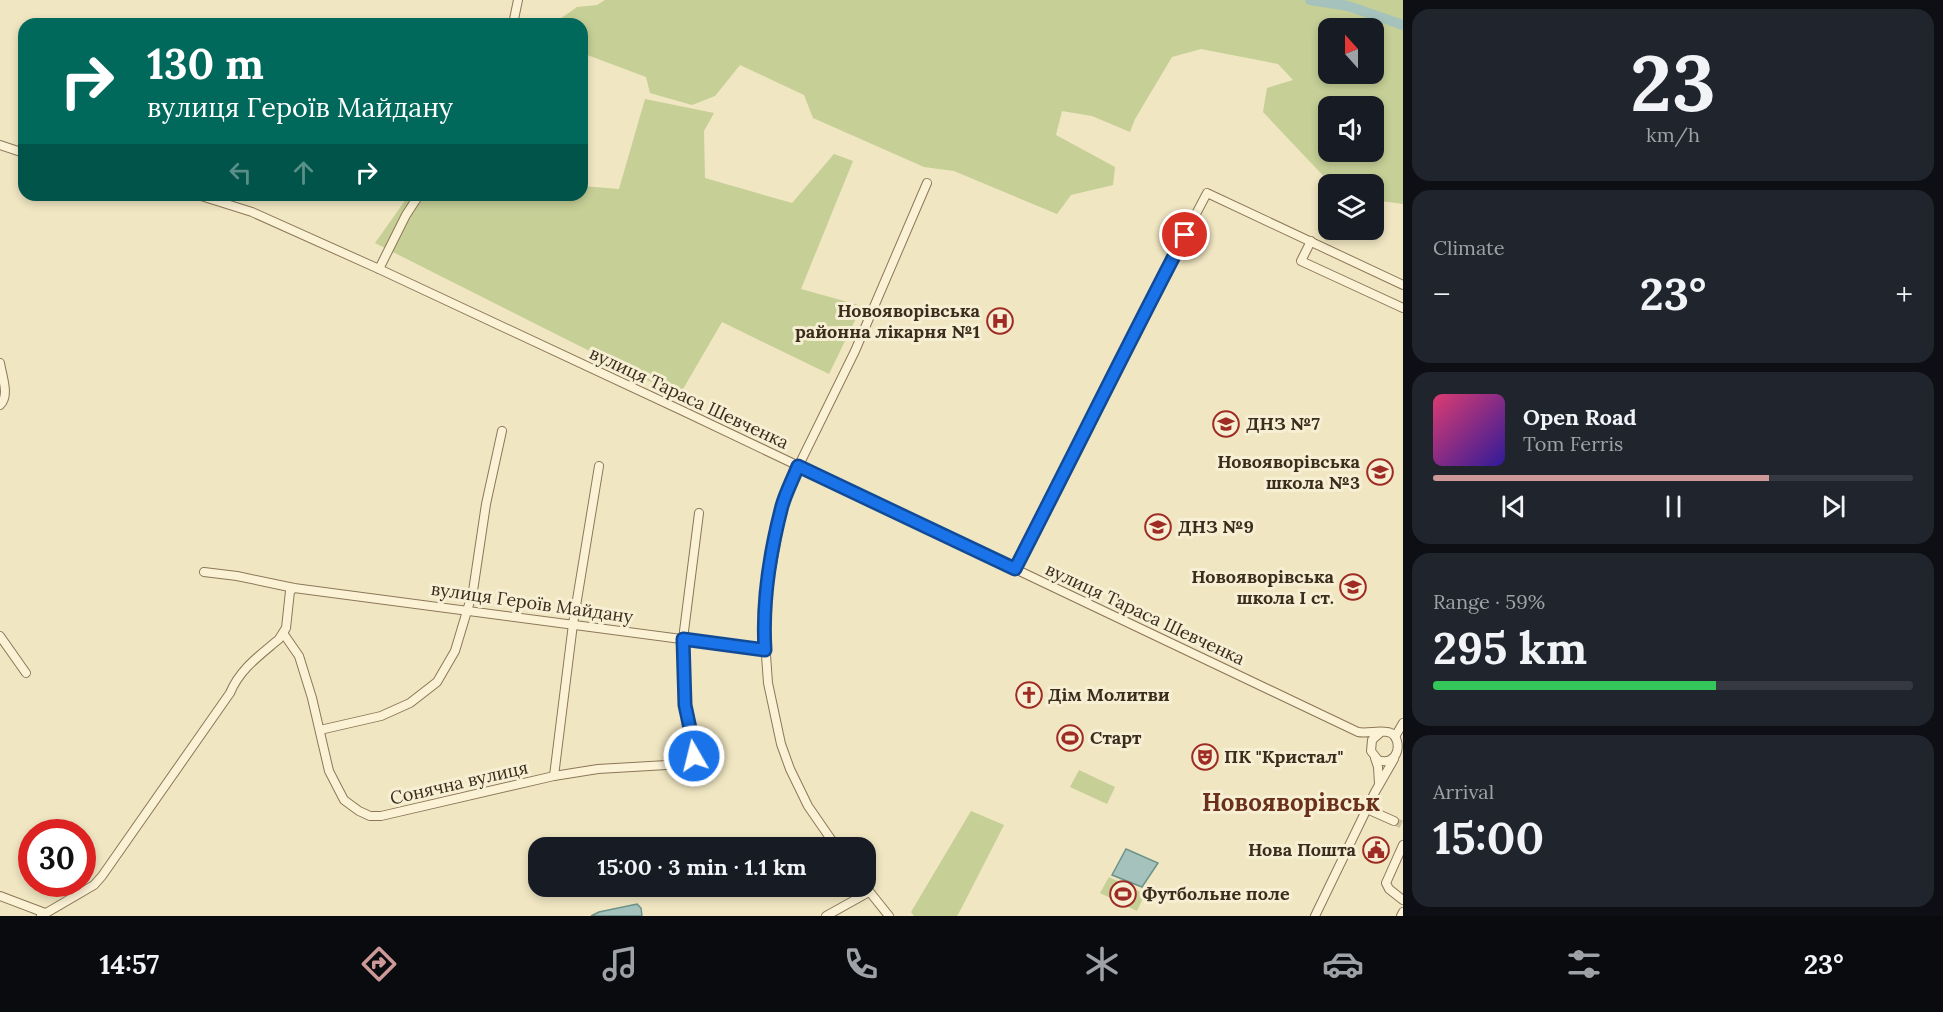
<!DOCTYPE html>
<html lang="en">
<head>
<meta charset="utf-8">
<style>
	body { margin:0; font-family:Lora,serif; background:#20242c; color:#f1f3f6; height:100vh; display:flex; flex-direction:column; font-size:22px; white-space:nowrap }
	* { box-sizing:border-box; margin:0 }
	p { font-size:20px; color:#9ea1a6 }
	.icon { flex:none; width:33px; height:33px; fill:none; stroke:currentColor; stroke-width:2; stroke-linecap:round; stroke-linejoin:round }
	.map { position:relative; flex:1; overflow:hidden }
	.panel { display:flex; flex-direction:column; gap:9px; padding:9px; background:#0d0f14; width:540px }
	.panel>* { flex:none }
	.guide { position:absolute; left:18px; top:18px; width:570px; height:183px; border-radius:18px; box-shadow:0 3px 9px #0003; background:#00695c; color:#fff; overflow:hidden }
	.needle { width:39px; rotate:339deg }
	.buttons { position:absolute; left:1318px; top:18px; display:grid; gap:12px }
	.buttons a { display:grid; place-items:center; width:66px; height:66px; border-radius:12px; background:#171b24; box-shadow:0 3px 9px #0003; font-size:30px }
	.speed { position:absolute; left:18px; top:819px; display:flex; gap:12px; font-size:30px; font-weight:700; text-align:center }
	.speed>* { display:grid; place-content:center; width:78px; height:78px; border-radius:50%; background:#171b24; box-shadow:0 3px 9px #0003; line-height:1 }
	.speed .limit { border:9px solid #d22; background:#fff; color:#111 }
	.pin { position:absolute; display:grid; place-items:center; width:51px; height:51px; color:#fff; margin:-26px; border:3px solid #fff; border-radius:50%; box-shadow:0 2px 6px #0007 }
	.me { position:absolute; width:66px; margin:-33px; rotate:352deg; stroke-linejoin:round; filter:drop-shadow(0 0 4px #0008) }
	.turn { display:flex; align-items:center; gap:21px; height:126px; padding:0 30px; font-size:27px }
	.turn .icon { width:78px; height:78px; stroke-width:2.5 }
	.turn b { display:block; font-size:42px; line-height:51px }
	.lanes { display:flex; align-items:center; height:57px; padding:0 30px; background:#0003; justify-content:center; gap:30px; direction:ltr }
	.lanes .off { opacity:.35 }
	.big { font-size:45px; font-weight:800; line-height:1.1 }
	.panel .tile { flex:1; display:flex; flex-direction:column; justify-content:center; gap:9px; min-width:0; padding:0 21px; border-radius:18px; background:#20242c }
	.panel .dial { align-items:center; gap:0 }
	.dial b { font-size:78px; line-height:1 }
	.song { display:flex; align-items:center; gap:18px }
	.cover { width:72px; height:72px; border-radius:9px; background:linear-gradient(135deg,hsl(340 70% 55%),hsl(250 70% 35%)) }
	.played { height:6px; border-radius:3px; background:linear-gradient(90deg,#cc9998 70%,#363941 70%) }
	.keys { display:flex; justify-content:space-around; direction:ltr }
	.heat { display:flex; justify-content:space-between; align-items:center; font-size:33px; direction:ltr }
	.charge { height:9px; border-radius:4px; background:linear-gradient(90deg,#34c759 59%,#363941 0) }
	.trip { position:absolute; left:528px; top:837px; width:348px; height:60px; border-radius:18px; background:#171b24; box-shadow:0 3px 9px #0003; font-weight:800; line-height:60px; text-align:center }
	.tab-bar { display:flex; height:96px; justify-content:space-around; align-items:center; background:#090b0e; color:#9ea1a6 }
	.tab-bar .icon { width:42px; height:42px }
	.tab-bar .current { color:#cc9998 }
	.tab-bar b { font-size:27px; color:#f1f3f6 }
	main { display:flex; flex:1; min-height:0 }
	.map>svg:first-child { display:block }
	.green { fill:#c5cf96; fill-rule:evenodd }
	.water { fill:#a5c3bc; stroke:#6b928b; stroke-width:1.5 }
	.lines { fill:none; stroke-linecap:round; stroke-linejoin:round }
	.river { stroke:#a5c3bc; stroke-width:10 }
	.minor-tunnel { stroke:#ccc1a1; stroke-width:8; stroke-dasharray:8 4; stroke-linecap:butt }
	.minor-casing { stroke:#8c7758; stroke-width:10 }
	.minor { stroke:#fbf2d6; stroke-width:8 }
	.route-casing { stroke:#114b97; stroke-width:15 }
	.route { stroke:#1a73e8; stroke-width:10 }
	.labels { text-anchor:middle; stroke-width:6; stroke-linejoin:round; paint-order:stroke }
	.poi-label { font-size:18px; font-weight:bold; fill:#3b2d1d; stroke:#f7efd3; text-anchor:start }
	.street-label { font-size:18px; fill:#3b2d1d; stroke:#f7efd3 }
	.district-label { font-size:24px; font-weight:bold; fill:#6a301a; stroke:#f7efd3 }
</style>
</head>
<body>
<main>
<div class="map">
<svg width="1403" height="916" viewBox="0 0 1403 916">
	<rect width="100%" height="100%" fill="#f0e6c2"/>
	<g class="green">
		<path d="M605,0h798v204l-29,-4v-16h-43l-68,-72 4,-24 26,-8 -15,-16 -77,-15 -29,8 -37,62 -5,13 -38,-16 -30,-5 -6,24 59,32 -2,18 -42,10 -14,19 -103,-43 -30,-4 -111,-49 -9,-23 -64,-30 -25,31 -23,9 -42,-12 -4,-16 -64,-24v-29h-29l24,-17 20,-2zM1329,28h45v46h-45zM1329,106h45v46h-45z"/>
		<path d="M645,99l69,14 -10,18 1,47 87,25 42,-49 19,7 -52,128 61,17 -33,68 -107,-52 -43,74 -304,-153 34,-48h173v-9l37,3z"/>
		<path d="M1079,770l36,17 -8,17 -37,-17z"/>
		<path d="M971,811l33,14 -43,84 -4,7h-43l-3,-4z"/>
		<path d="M1109,877l36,17 -8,17 -37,-18z"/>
	</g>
	<g class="water">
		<path d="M1126,849l32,14 -16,24 -30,-12z"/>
		<path d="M637,904l4,4 1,8h-51l8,-4z"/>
	</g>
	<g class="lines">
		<path class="river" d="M1310,0l38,6 55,19"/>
		<path class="minor-tunnel" d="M1394,821l9,4"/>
		<g class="minor-casing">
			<g id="minor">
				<path d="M513,24l5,-24"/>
				<path d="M0,145l24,8"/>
				<path d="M198,195l54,17 127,57 306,143 673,320c10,2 24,-3 33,1 12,7 8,34 -13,27l-7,-9 1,-11 9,-8"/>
				<path d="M1311,241l-10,20 102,47"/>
				<path d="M379,269l27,-54 13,-20"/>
				<path d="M0,363c2,13 10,33 0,42"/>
				<path d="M1015,569c64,-126 126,-251 192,-376l196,92"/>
				<path d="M204,572l33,4 57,12 471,62"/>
				<path d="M283,633l16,23 13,42 17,73 15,29 15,11 11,5h11l173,-40 44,-7 86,-5 7,-3 3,-5v-9l-9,-42 -2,-66 16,-126"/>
				<path d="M0,636l26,37"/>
				<path d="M320,730l61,-14 29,-13 27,-21 18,-31 18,-60 13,-87 16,-73"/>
				<path d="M1396,735l7,-12"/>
				<path d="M1375,758l3,9 1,17"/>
				<path d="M554,776l19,-152 26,-158"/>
				<path d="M1367,809l27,12"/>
				<path d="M1403,845l-17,38 3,6 14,11"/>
				<path d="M837,848l-29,-42 -18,-37 -9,-25 -13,-61 -5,-70 20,-109 15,-37 57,-116 72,-168"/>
				<path d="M865,886l24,30"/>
				<path d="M0,896l45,17"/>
				<path d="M41,916l53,-31 8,-9 128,-183c10,-24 29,-37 49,-54l7,-11 4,-37 4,-3"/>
				<path d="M826,916l43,-24"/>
				<path d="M1315,916l60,-124 19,-33"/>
				<path d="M1401,916l2,-4"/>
			</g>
		</g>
		<use href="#minor" class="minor"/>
	</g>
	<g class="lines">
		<g class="route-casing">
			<path id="route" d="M694,756v-9l-9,-42 -2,-66 82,11c-3,-48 5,-98 17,-144 4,-14 11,-27 16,-40l217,103c57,-111 112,-223 170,-334"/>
		</g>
		<use href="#route" class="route"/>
	</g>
	<defs>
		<g id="hospital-ring" transform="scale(1.35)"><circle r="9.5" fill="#f7efd3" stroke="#9e2c25" stroke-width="1.5"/><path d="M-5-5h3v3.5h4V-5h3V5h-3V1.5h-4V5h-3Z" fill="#9e2c25"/></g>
		<g id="school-ring" transform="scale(1.35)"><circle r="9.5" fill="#f7efd3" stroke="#9e2c25" stroke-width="1.5"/><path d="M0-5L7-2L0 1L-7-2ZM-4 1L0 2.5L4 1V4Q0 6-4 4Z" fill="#9e2c25"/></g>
		<g id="church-ring" transform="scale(1.35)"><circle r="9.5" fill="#f7efd3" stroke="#9e2c25" stroke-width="1.5"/><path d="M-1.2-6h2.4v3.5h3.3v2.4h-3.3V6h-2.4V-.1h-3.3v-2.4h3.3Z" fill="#9e2c25"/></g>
		<g id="stadium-ring" transform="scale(1.35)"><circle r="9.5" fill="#f7efd3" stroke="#9e2c25" stroke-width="1.5"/><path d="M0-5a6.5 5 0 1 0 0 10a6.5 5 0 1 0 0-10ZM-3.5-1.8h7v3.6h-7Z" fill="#9e2c25"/></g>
		<g id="theatre-ring" transform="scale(1.35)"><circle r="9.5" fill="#f7efd3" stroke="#9e2c25" stroke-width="1.5"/><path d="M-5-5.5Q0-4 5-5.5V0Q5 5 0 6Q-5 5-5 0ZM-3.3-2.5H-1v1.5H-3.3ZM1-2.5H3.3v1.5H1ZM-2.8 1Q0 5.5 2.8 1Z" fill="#9e2c25"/></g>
		<g id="civic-ring" transform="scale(1.35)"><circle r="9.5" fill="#f7efd3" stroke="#9e2c25" stroke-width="1.5"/><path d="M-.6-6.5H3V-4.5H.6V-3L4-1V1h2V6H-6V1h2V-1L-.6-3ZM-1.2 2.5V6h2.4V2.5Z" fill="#9e2c25"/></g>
	</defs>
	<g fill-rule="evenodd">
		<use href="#hospital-ring" x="1000" y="321"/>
		<use href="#school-ring" x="1226" y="424"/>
		<use href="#school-ring" x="1380" y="472"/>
		<use href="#school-ring" x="1158" y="527"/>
		<use href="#school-ring" x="1353" y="587"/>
		<use href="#church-ring" x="1029" y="695"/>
		<use href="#stadium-ring" x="1070" y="738"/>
		<use href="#theatre-ring" x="1205" y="757"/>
		<use href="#civic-ring" x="1376" y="850"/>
		<use href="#stadium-ring" x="1123" y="894"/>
	</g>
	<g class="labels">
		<g class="poi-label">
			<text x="980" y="317" text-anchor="end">Новояворівська<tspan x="980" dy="21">районна лікарня №1</tspan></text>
			<text x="1246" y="430">ДНЗ №7</text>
			<text x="1360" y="468" text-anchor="end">Новояворівська<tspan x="1360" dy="21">школа №3</tspan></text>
			<text x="1178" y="533">ДНЗ №9</text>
			<text x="1334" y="583" text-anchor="end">Новояворівська<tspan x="1334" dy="21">школа І ст.</tspan></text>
			<text x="1048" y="701">Дім Молитви</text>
			<text x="1090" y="744">Старт</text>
			<text x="1224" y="763">ПК "Кристал"</text>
			<text x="1356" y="856" text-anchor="end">Нова Пошта</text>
			<text x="1142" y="900">Футбольне поле</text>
		</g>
		<g class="street-label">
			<text transform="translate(689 398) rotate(25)" y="6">вулиця Тараса Шевченка</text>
			<text transform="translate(532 603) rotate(8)" y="6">вулиця Героїв Майдану</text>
			<text transform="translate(1145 614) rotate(25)" y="6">вулиця Тараса Шевченка</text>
			<text transform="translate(459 783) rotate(-13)" y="6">Сонячна вулиця</text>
		</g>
		<g class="district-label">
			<text x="1291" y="811">Новояворівськ</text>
		</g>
	</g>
</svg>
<div class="buttons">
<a><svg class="needle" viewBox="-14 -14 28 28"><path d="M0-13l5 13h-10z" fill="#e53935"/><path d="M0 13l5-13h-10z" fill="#9ea1a6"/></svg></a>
<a><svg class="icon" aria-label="sound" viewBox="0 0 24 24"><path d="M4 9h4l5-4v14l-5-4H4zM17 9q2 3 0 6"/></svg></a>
<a><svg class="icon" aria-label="layers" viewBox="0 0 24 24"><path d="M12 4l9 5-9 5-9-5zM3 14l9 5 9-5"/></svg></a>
</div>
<div class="speed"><div class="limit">30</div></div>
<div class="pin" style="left:1185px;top:235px;background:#d93025"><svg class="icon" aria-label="arrive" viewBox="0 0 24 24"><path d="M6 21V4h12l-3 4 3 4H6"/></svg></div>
<svg class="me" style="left:694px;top:756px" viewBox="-20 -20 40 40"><circle r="17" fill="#1a73e8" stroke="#fff" stroke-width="3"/><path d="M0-11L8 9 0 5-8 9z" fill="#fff"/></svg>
<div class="trip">15:00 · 3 min · 1.1 km</div>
<div class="guide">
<div class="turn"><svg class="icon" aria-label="right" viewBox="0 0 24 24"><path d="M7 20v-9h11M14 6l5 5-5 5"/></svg><div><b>130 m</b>вулиця Героїв Майдану</div></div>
<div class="lanes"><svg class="icon off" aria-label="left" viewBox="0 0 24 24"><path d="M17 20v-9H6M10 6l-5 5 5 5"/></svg><svg class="icon off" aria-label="ahead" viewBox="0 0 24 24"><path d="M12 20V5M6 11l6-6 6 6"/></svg><svg class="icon" aria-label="right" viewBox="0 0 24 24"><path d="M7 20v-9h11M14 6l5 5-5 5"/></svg></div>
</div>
</div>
<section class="panel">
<div class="tile dial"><b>23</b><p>km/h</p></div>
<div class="tile"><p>Climate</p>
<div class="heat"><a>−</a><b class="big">23°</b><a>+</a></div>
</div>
<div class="tile">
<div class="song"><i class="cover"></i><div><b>Open Road</b><p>Tom Ferris</p></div></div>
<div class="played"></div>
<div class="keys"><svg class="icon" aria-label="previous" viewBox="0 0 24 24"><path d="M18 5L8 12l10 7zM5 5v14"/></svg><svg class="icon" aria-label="pause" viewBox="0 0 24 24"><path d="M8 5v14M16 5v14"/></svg><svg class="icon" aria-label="next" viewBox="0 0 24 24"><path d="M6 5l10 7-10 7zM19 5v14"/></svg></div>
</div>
<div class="tile"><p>Range · 59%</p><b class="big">295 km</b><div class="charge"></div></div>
<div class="tile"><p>Arrival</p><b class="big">15:00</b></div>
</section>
</main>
<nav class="tab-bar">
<b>14:57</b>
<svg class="icon current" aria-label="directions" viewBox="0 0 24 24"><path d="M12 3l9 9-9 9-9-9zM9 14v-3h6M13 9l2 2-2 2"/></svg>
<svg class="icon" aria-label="music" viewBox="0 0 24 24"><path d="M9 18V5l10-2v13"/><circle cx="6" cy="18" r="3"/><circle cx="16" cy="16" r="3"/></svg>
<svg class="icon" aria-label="phone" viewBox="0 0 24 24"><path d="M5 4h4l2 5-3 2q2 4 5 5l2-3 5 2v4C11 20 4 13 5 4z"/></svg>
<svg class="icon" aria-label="climate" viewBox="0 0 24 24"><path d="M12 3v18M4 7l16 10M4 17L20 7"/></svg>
<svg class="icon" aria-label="car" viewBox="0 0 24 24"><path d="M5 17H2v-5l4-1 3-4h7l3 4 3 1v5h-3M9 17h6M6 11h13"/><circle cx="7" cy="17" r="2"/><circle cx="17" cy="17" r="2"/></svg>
<svg class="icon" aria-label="filters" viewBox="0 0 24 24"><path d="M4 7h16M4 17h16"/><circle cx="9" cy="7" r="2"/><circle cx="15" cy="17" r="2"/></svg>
<b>23°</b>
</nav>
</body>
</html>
